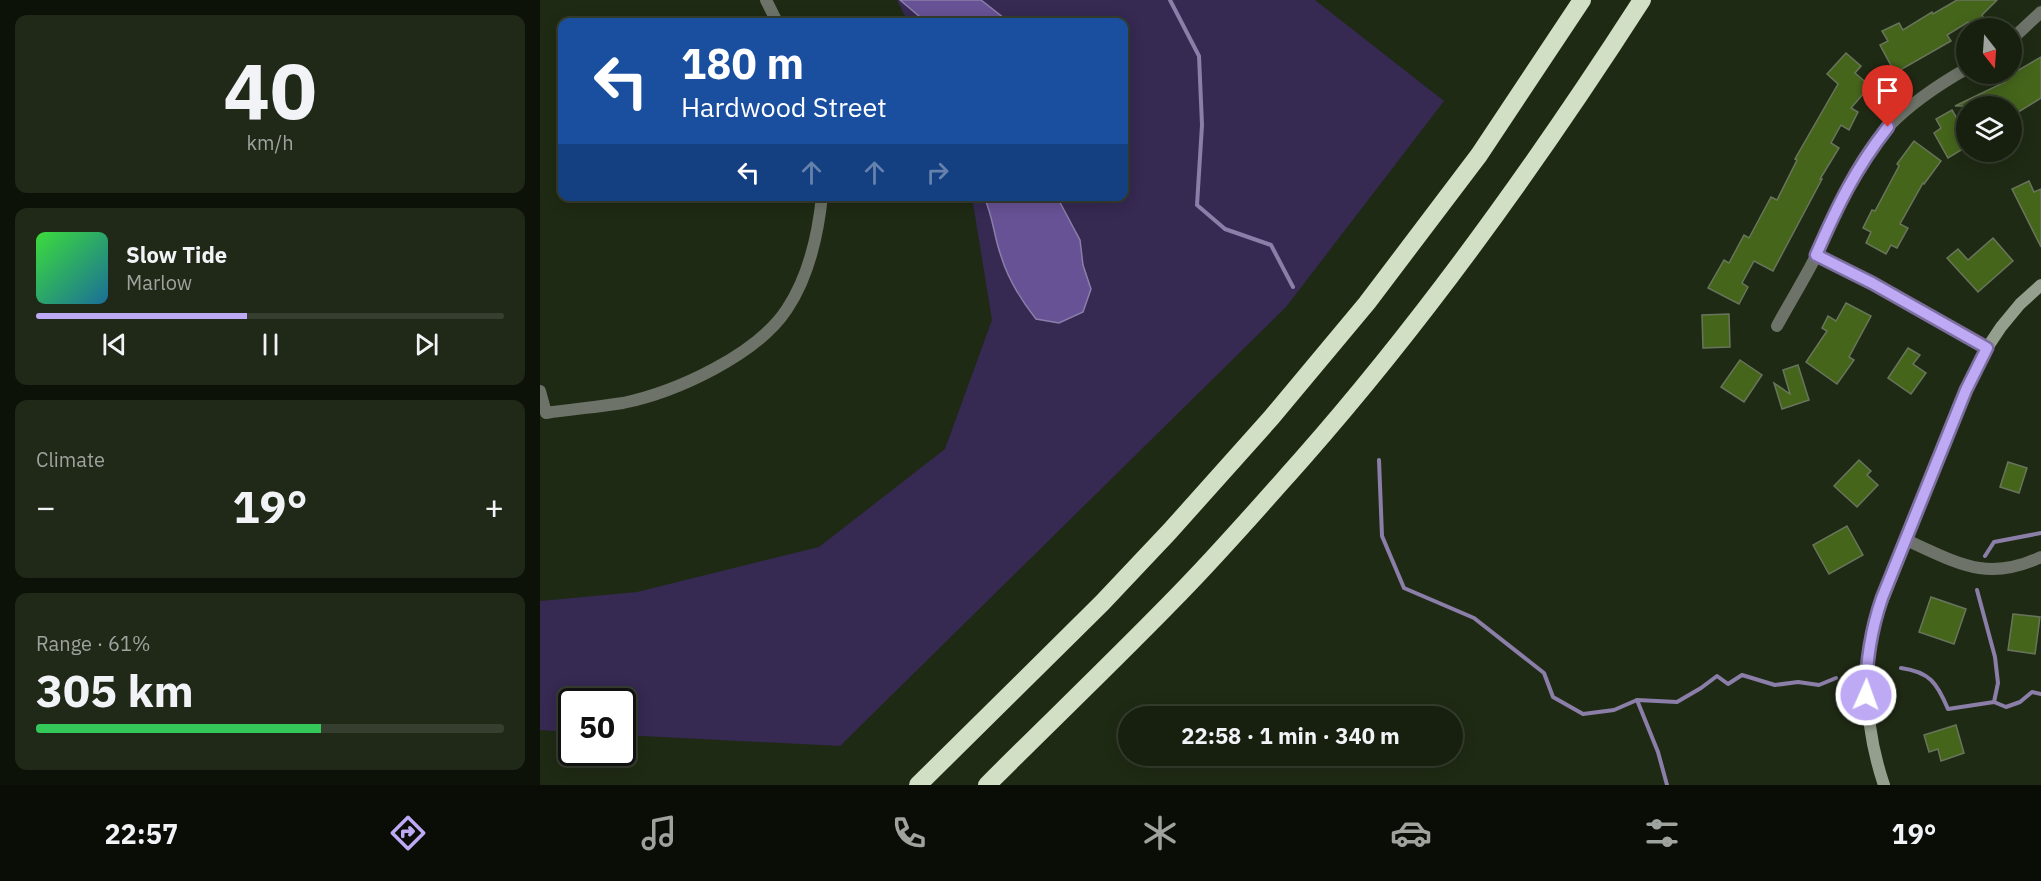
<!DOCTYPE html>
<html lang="en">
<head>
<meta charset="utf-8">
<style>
	body { margin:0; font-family:"IBM Plex Sans",sans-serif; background:#202818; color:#f1f3f6; height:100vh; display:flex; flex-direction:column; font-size:22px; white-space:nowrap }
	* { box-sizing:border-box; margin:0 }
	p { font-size:20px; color:#9ea39e }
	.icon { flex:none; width:33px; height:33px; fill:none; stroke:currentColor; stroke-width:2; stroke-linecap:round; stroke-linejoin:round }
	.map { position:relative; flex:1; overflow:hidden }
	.panel { display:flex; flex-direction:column; gap:15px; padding:15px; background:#0d1208; width:540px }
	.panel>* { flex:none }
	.hud { position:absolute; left:18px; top:18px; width:570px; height:183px; border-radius:12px; box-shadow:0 3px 15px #0003,0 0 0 2px #363e2f; background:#1a4fa0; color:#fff; overflow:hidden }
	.needle { width:39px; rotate:163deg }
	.tools { position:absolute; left:1416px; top:18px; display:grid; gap:12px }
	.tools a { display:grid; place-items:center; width:66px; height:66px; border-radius:50%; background:#17200f; box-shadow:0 3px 15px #0003,0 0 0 2px #363e2f; font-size:30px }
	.speed { position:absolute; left:18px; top:688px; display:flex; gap:12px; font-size:30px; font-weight:700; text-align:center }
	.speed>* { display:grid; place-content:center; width:78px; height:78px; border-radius:50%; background:#17200f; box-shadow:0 3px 15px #0003,0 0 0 2px #363e2f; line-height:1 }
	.speed .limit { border:3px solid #111; border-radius:9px; background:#fff; color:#111 }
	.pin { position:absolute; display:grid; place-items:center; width:51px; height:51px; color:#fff; margin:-62px -26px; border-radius:50% 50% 50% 0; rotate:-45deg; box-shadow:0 0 6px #0007 }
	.pin .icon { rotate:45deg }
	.me { position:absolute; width:66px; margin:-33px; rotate:2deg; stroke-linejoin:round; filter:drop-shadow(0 0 4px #0008) }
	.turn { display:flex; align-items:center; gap:21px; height:126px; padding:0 24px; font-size:27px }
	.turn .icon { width:78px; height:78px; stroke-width:2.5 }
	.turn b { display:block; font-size:42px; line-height:51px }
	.lanes { display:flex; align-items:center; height:57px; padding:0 24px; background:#0003; justify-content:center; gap:30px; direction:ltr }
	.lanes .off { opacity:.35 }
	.big { font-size:45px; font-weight:700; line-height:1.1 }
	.panel .tile { flex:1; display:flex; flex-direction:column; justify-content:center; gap:9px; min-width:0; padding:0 21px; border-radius:12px; background:#202818 }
	.panel .dial { align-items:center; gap:0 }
	.dial b { font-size:78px; line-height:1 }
	.song { display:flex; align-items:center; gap:18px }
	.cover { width:72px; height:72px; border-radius:9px; background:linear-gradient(135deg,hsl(120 70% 55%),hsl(200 70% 35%)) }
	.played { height:6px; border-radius:3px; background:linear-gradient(90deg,#bea9f5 45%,#363e2f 45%) }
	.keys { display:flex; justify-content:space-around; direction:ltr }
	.heat { display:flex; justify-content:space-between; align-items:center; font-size:33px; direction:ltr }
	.charge { height:9px; border-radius:4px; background:linear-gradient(90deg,#34c759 61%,#363e2f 0) }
	.trip { position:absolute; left:578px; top:706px; width:345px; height:60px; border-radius:30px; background:#17200f; box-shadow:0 3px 15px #0003,0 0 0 2px #363e2f; font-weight:700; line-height:60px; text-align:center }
	.menu { display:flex; height:96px; justify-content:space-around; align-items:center; background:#090d06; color:#9ea39e }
	.menu .icon { width:42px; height:42px }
	.menu .selected { color:#bea9f5 }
	.menu b { font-size:27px; color:#f1f3f6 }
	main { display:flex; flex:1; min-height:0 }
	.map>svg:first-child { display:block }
	.green { fill:#362952 }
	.water { fill:#675295; stroke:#8b7ea9; stroke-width:1.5 }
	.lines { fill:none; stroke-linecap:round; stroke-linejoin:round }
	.stream { stroke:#8b7ea9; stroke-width:4 }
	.building { fill:#45651b; stroke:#68755c; stroke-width:1.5 }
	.minor { stroke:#6d7368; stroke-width:12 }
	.secondary { stroke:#959f8d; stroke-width:12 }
	.motorway { stroke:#d1e0c4; stroke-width:18 }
	.route-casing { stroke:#7c6e9f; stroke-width:15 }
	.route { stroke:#bea9f5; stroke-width:10 }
</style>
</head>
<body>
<main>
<section class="panel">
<div class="tile dial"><b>40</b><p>km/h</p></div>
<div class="tile">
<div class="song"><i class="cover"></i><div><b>Slow Tide</b><p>Marlow</p></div></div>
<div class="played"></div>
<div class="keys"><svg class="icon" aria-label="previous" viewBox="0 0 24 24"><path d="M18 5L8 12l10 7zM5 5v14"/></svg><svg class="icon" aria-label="pause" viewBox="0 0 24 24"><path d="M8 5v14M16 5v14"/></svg><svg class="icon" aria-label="next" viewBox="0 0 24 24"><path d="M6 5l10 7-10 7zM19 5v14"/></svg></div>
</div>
<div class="tile"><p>Climate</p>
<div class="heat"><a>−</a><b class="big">19°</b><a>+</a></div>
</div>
<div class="tile"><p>Range · 61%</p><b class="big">305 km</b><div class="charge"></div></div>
</section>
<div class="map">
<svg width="1501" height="785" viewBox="0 0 1501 785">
	<rect width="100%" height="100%" fill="#1f2a14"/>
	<path class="green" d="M357,0h418l129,101 -158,206 -446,439 -217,-11 -1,-33h-50l-1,30 -31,-2v-129l97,-9 182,-45 126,-98 47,-129 -20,-123 152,-1v-174h-216z"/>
	<g class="water">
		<path d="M360,0h81l28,22h-83z"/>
		<path d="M444,197h73l23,43 3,25 8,24 -8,23 -24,11 -23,-4c-15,-19 -28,-40 -35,-63 -7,-19 -8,-40 -17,-59z"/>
	</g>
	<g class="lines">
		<g class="stream">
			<path d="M630,0l29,56 3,69 -5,80 28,24 46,16 22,42"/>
			<path d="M839,460l3,76 22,52 70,30 70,55 9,24 30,17 31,-4 23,-10 21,52 9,33"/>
			<path d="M1445,556l9,-14 47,-9"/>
			<path d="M1437,590l18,67 3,26 -4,19"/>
			<path d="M1361,668c29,4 36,15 47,41l46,-7 12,5 14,-5 12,-10 9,2"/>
			<path d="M1097,700l40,2 24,-14 16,-12 11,8 14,-9 33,10 23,-3 21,3 17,-7"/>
		</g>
	</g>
	<g class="building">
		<path d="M1417,0h40l-15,15 4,7 -11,6h-4l-3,-6 -21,13 4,6 -56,32 -15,-28 8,-4 -6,-10 17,-8 4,7 29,-18 1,2z"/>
		<path d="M1306,53l15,13 -6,7 15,13 -19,22 7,4 -9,18 -8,-5 -10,18 8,5 -19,31h2l-49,92 -19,-10 -12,22 6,4 -9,17 -31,-16 16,-28 5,3 15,-28 5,3 22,-41 6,3 20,-40 -2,-1 43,-75 -11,-10z"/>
		<path d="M1501,57v41l-29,18v-10h-57l50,-24 -2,-3z"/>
		<path d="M1412,110l14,24v13l-18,11 -14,-25 7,-5 -5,-9z"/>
		<path d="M1374,141l27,20 -17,23 -1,-1 -23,41 8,4 -11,20 -6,-3 -5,9 -20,-11 5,-11 -8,-4 9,-18 3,1 24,-45 -2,-2z"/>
		<path d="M1489,181l5,11 7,-3v58l-29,-58z"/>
		<path d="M1453,238l20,23 -35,31 -31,-34 11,-9 10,11z"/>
		<path d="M1306,303l25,13 -22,41 5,3 -17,24 -31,-22 21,-31 -5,-3 6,-12 8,5z"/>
		<path d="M1189,314l1,33 -27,1 -1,-33z"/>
		<path d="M1368,348l12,7 -7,9 13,9 -15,21 -23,-16z"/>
		<path d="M1200,360l22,15 -18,27 -23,-15z"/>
		<path d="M1258,365l11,35 -27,9 -8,-26 16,11 -7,-24z"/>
		<path d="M1319,460l12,11 -4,4 11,10 -21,22 -23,-21z"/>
		<path d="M1468,462l19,6 -8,25 -19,-6z"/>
		<path d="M1307,526l16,29 -34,19 -16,-29z"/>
		<path d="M1391,597l35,12 -12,35 -35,-12z"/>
		<path d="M1473,614l27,3 -5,37 -27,-4z"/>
		<path d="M1416,725l8,28 -23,8 -3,-12 -9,3 -5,-17z"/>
	</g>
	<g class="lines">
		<g class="minor">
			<path d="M226,0l11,22"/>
			<path d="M1472,39l29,-27"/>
			<path d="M1276,255l56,28 115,65"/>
			<path d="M1237,326c13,-24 28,-48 40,-72 21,-45 37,-92 72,-128 23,-24 49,-41 77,-57"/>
			<path d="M0,391l6,22c26,-4 52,-6 77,-10 53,-11 134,-48 164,-94 22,-33 31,-74 35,-113"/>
			<path d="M1366,540c50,22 80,43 135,17"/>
		</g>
		<path class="secondary" d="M1344,785c-19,-56 -22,-110 -8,-168l90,-227 21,-42 14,-21 19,-23 21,-19"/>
		<g class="motorway">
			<path d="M378,785l184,-182 68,-72 101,-113 96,-115 112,-148 103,-155"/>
			<path d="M447,785c64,-64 130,-127 193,-192 42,-43 82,-89 122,-134 126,-143 237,-299 340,-459"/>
		</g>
	</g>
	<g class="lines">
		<g class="route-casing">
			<path id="route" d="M1326,695c0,-34 5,-65 16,-97l84,-208 21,-42 -115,-65 -56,-28c21,-48 39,-86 72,-128"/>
		</g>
		<use href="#route" class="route"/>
	</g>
</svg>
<div class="tools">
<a><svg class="needle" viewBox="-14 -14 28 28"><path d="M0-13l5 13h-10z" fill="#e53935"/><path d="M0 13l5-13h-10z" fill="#9ea39e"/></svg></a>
<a><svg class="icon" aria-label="layers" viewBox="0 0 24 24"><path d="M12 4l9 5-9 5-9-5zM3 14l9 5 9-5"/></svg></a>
</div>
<div class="speed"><div class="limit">50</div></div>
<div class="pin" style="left:1348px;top:127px;background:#d93025"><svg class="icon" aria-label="arrive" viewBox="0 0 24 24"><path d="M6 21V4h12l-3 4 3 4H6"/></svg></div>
<svg class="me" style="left:1326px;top:695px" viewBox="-20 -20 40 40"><circle r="17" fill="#bea9f5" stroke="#fff" stroke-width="3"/><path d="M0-11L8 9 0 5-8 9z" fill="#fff"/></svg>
<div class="trip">22:58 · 1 min · 340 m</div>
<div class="hud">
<div class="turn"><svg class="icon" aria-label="left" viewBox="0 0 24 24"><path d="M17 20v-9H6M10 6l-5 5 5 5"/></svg><div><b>180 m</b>Hardwood Street</div></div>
<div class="lanes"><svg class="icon" aria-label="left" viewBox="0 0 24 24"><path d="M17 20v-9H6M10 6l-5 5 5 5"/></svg><svg class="icon off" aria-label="ahead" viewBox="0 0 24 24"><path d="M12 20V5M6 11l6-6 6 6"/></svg><svg class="icon off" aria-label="ahead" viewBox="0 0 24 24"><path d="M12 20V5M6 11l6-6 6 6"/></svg><svg class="icon off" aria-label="right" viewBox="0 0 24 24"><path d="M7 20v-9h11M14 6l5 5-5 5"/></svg></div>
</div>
</div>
</main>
<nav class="menu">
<b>22:57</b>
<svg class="icon selected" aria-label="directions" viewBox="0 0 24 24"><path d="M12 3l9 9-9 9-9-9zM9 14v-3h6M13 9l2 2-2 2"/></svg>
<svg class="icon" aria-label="music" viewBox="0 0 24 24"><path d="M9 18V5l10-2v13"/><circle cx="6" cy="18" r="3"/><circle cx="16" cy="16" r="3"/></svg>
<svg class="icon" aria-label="phone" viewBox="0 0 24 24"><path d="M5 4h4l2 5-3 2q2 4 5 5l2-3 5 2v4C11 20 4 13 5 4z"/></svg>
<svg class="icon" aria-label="climate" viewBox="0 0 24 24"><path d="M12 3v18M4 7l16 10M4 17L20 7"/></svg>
<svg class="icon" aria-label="car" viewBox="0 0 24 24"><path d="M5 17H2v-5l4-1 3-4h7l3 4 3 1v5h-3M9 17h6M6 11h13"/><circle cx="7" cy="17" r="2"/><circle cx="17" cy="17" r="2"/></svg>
<svg class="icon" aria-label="filters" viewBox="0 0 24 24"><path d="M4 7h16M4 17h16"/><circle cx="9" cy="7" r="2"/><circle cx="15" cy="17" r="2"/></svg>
<b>19°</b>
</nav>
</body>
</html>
